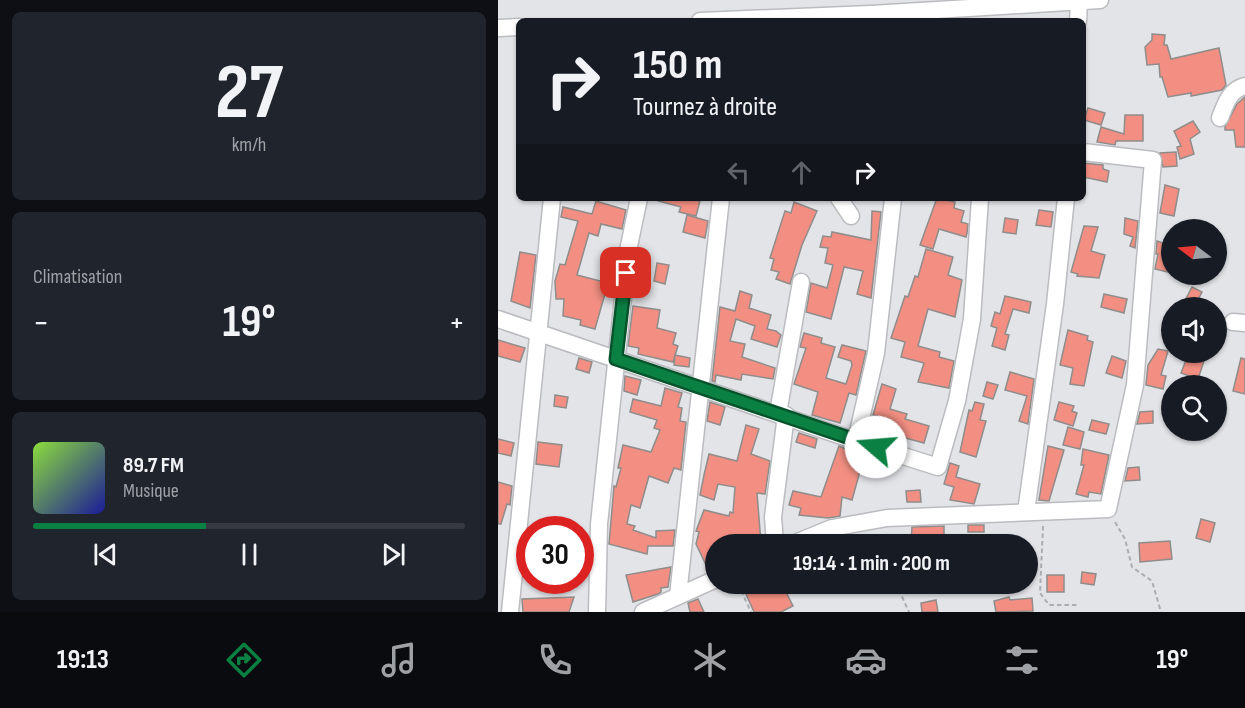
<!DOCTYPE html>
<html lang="fr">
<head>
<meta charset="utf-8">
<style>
	body { margin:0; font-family:"Sofia Sans Condensed",sans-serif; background:#20242c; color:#f1f3f6; height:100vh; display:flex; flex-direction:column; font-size:22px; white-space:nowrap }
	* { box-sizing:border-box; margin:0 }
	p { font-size:20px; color:#9ea1a6 }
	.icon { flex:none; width:33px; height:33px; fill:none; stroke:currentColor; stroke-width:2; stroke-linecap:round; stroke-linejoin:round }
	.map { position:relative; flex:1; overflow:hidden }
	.side { display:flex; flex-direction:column; gap:12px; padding:12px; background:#0d0f14; width:498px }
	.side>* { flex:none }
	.banner { position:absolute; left:18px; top:18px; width:570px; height:183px; border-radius:9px; box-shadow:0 2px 4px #0004; background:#171b24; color:#f1f3f6; overflow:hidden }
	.needle { width:39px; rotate:286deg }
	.tools { position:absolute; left:663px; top:219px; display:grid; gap:12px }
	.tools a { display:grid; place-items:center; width:66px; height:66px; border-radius:50%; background:#171b24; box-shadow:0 2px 4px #0004; font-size:30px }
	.speed { position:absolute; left:18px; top:516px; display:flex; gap:12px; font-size:30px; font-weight:700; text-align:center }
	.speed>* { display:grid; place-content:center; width:78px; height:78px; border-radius:50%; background:#171b24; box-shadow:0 2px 4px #0004; line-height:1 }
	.speed .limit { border:9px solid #d22; background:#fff; color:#111 }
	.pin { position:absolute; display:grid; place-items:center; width:51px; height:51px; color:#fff; margin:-26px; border-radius:12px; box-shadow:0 3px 9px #0006 }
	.me { position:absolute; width:66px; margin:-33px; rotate:288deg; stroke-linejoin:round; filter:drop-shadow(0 0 4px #0008) }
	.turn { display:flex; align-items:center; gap:21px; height:126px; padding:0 18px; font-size:27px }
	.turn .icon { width:78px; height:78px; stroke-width:2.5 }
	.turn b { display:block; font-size:42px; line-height:51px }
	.lanes { display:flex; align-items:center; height:57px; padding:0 18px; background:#0003; justify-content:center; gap:30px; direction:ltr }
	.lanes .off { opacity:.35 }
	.big { font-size:45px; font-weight:700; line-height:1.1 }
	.side .widget { flex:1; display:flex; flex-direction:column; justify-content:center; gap:9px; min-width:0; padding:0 21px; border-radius:9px; background:#20242c }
	.side .dial { align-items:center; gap:0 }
	.dial b { font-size:78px; line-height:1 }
	.song { display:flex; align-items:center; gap:18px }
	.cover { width:72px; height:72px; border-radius:9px; background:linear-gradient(135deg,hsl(90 70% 55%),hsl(240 70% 35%)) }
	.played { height:6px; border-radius:3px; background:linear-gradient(90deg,#0b8043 40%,#363941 40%) }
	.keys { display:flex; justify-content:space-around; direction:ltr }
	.heat { display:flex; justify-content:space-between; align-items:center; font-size:33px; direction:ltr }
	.trip { position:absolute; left:207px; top:534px; width:333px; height:60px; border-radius:30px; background:#171b24; box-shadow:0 2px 4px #0004; font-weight:700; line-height:60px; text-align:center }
	.menu { display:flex; height:96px; justify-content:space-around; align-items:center; background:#090b0e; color:#9ea1a6 }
	.menu .icon { width:42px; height:42px }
	.menu .active { color:#0b8043 }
	.menu b { font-size:27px; color:#f1f3f6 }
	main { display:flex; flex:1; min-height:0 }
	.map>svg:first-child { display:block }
	.building { fill:#f28f82; stroke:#908c8b; stroke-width:1.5 }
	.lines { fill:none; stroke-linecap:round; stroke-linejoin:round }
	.minor-casing { stroke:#bbbcc0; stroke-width:19 }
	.path { stroke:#acadb0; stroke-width:2; stroke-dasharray:4.5 3; stroke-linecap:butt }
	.minor { stroke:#fff; stroke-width:16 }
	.route-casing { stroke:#07532c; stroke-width:15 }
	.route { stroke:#0b8043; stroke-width:10 }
</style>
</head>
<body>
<main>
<section class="side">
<div class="widget dial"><b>27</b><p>km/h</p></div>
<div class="widget"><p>Climatisation</p>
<div class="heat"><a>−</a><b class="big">19°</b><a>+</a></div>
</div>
<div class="widget">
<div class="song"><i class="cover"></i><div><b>89.7 FM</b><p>Musique</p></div></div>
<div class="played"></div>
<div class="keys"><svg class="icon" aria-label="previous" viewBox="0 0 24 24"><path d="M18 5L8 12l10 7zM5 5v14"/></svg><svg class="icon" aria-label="pause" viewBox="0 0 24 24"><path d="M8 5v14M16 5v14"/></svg><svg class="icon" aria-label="next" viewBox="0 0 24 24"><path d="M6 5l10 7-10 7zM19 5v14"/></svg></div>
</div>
</section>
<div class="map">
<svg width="747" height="612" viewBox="0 0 747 612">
	<rect width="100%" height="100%" fill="#e3e4e8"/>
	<g class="building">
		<path d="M654,34l13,1 -1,10h3l4,14 48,-11 7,37 -4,5 -31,6v-3l-23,4 -6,-20h-2l-1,-13 -12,1 -2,-18 7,-7z"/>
		<path d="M747,97v50h-9l-2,-17h-9v-3l12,-23z"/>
		<path d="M590,108l17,5 -4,12 -17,-5z"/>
		<path d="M627,115h18v26h-27l-1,4 -18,-3 4,-15 23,7z"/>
		<path d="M695,121l7,11 -10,7 4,15 -14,5 -3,-12 4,-1 -7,-15z"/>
		<path d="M678,152l1,14 -14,1 -3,-14z"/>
		<path d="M585,163l20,2v4l6,2 -2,11 -24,-5z"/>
		<path d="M667,185l14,4 -5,27 -14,-3z"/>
		<path d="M160,198h31l11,3 -4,15 -17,-4 2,-5 -23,-6z"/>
		<path d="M439,198l18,4 -1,6 10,3 -3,11 7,2 -1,9 -1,4 -27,-8 -6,20 -13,-4z"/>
		<path d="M98,201l30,9 -4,19 -21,-5 -3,12 -9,-3 -12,42 31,8 -13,46 -15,-4 1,-5 -18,-4 1,-17h-8l-1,-18 5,-17 5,1 13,-44 -17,-4 2,-10 29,7z"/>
		<path d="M296,202l23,9 -15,34 -12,39 -14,-5 3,-7 -8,-2 3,-11 -4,-1 15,-47 6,2z"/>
		<path d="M541,210l14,2 -2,15 -15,-2z"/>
		<path d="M374,211l9,1 -10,86 -14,-4 6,-23 -19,-4 -13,52 -25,-7 5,-29 16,5 6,-23 -8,-2 3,-15 -8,-1 3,-11 8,1 1,-5 39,8z"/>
		<path d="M189,215l21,6 -3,17 -22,-6z"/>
		<path d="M507,218l13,2 -2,14 -13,-2z"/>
		<path d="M627,218l13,3 -3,27 -5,-2 3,-9 -9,-3z"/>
		<path d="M586,226l14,1 -7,24 14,4 -6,23 -22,-2 1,-2 -7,-2z"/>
		<path d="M659,241l15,5v27l-17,-4 3,-15h-2z"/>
		<path d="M428,249l27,8 -5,18 14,5 -7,37 -27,-8 -10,37 22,6 -1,5 15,4 -5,27 -31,-6 6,-19 -23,-6 4,-15 -14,-4 14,-42 3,1 7,-21 3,1z"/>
		<path d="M22,252l16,3 -6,53 -19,-7z"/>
		<path d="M159,263l12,2 -4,19 -11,-3z"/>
		<path d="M694,287l10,5 -7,13 -2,3h-12z"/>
		<path d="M242,291l12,4 -3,13 22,7 -4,14 9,2 5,4 -4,12 -26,-8 4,-13 -19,-7 -6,22 15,3 -3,13 33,11 -2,11 -31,-5 -1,6 -25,-5 -1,7 -3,-1 8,-74 15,4z"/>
		<path d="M606,294l23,5 -3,14 -23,-6z"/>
		<path d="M507,296l26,6 -2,11 -16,-4 -8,25 4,1 -4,15 -13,-4 5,-18 -6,-2 4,-14 5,2z"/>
		<path d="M135,306l27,4 -3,18 19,5 -3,11 5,2 -5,16 -35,-8 1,-6 -11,-2z"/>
		<path d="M570,330l20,6 -1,4 6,2 -9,44 -14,-2 3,-16 -13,-3z"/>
		<path d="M306,333l18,5 -1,5 14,4 -9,31 20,6 6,-19 -1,-4 -13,-4 4,-12 24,6 -10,44 -7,-2 -9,30 -28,-8 6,-23 -24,-8 12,-36 -6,-1z"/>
		<path d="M0,340l27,8 -5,14 -22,-6z"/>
		<path d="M660,349l10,2 -7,24 5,1 -3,13 -17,-4 2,-20z"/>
		<path d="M691,352h18l-9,27 -17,-6z"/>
		<path d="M177,355l15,3 -1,9 -15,-2z"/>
		<path d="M614,356l14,5 -4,17 -16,-5z"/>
		<path d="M81,358l13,4 -3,11 -13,-4z"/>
		<path d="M743,358l4,1v35l-12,-3z"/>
		<path d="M512,372l24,7 -6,45 -9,-3 8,-25 -22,-6z"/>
		<path d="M127,376l16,4 -4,15 -13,-4z"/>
		<path d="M489,382l11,3 -5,14 -10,-3z"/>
		<path d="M384,384l14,5 -6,20 17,5 -2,5 24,7 -5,17 -26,-7 -2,7 -10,-3 3,-20 -16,-5z"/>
		<path d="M167,388l17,5 -4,14 4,1 -2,13 6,1 -5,48 -7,-2 -6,15 -19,-7 -9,32 -9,-3 -4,19 8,2 -2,4 23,8v-7l19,-1 -2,16h-25l-1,8 -38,-10 5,-58 2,1 5,-19h-3l5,-23 28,7 9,-22 -6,-2 3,-8 -27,-8 3,-13 28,7z"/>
		<path d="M57,395l13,2 -2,11 -12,-2z"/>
		<path d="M212,402l15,5 -5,18 -13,-4z"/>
		<path d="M477,402l9,2 -4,16 6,1 -10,36 -16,-5 9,-42 3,1z"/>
		<path d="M561,402l15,4 -2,5 5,2 -4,13 -19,-6z"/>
		<path d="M655,411v12l-16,1 3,-12z"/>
		<path d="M594,420l17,4 -3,10 -17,-4z"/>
		<path d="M248,425l13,4 -8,25 19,7 -5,33 -8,-1 4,50 -45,1v20l-9,3 -11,-23 3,-12 -3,-1 8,-21 25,6 1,-4 3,1 2,-26 -17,-3 -4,16 -14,-5 4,-20 5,-21 28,7z"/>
		<path d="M570,427l16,5 -4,17 -17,-4z"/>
		<path d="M301,433l18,6 -2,9 -19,-6z"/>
		<path d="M0,439l16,4 -3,13 -13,-3z"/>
		<path d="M40,442l24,3 -3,22 -23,-3z"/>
		<path d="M341,446l25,11 -12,43 -10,-3 -2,19 -12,2 -29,-3 2,-7 -12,-3 4,-14 28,6z"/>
		<path d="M550,446l16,4 -15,51 -10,-1z"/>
		<path d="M585,449l26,6 -8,39 -12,-2 -1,5 -12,-3 8,-29h-3z"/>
		<path d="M452,463l9,3 -3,11 24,7 -6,20 -24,-4 4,-13 -10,-3z"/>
		<path d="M641,467l1,13 -15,1 3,-13z"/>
		<path d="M0,482l14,4 -2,19 -3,-1 -6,20h-3z"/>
		<path d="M422,490l1,12h-14l-1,-11z"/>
		<path d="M703,519l14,4 -5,19 -14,-4z"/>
		<rect x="470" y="525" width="16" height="7"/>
		<path d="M446,526v18h-33l1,-17z"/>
		<path d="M672,541l2,18 -32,3 -1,-19z"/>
		<path d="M173,567l-3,20 -7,1v4l-3,2 -25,8 -7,-27z"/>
		<path d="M584,572l14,2 -2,11 -13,-2z"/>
		<rect x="549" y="575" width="17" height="17"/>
		<path d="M265,584h19l11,22 -12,6h-27l-9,-20z"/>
		<path d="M76,597l-5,15h-46l-1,-13z"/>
		<path d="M511,597l1,3 22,-2 1,13 -37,1 -2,-11z"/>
		<path d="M200,599l6,13h-14l-2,-9z"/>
		<path d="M438,600l2,12h-16l-1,-9z"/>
	</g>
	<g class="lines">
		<g class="minor-casing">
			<g id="minor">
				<path d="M202,21l171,-7 229,-14"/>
				<path d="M580,21l1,-19"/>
				<path d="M0,28l21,-1"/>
				<path d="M722,118c5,-13 9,-28 25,-32"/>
				<path d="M341,198l12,18"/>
				<path d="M395,198l-17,155 -20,88 82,26 19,-66 15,-82 8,-121"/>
				<path d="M0,319l358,122"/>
				<path d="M735,322l12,1"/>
				<path d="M280,413l23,-131"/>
				<path d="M528,512l29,-208 11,-106"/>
				<path d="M277,544l-2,-27 13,-102"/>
				<path d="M295,544l39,-16 55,-10 221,-9 27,-124 18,-225 -70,-8"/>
				<path d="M180,596l43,-398"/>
				<path d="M12,612l42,-414"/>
				<path d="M99,612l2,-88 29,-273 11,-53"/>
				<path d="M145,612l73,-33"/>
			</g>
		</g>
		<g class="path">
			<path d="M617,522l10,17 7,28 20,14 9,31"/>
			<path d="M545,526l-3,67 9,12h30"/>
			<path d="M240,584l13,28"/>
			<path d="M359,584l17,5 23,-3 12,26"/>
		</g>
		<use href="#minor" class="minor"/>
	</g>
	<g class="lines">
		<g class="route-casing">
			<path id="route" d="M128,273l-10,86 260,88"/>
		</g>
		<use href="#route" class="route"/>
	</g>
</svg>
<div class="tools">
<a><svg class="needle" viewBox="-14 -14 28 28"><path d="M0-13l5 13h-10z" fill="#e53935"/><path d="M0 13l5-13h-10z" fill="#9ea1a6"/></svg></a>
<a><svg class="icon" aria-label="sound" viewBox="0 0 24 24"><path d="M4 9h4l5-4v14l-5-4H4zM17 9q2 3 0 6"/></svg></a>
<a><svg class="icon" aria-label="search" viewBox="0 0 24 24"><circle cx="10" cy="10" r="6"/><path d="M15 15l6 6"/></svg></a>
</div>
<div class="speed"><div class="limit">30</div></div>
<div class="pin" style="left:128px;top:273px;background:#d93025"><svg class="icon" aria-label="arrive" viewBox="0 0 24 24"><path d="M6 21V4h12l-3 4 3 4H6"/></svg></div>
<svg class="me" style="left:378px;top:447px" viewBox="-20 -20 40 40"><circle r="19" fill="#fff"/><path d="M0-13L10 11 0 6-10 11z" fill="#0b8043"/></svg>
<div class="trip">19:14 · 1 min · 200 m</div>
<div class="banner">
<div class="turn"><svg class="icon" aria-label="right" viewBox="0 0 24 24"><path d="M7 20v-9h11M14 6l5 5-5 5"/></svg><div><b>150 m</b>Tournez à droite</div></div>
<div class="lanes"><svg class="icon off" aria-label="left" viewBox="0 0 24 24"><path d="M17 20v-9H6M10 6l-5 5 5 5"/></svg><svg class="icon off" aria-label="ahead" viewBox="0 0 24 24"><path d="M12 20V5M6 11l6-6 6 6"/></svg><svg class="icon" aria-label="right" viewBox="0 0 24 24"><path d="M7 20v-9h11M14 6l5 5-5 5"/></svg></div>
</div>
</div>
</main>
<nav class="menu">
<b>19:13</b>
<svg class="icon active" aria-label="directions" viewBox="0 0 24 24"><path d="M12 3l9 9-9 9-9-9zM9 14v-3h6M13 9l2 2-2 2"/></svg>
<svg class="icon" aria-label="music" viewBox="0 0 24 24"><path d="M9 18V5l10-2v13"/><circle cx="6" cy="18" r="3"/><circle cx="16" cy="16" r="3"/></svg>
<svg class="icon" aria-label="phone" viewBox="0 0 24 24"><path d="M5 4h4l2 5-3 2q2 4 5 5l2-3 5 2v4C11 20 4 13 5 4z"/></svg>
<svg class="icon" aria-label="climate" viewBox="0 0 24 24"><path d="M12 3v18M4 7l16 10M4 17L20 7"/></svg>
<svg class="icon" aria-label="car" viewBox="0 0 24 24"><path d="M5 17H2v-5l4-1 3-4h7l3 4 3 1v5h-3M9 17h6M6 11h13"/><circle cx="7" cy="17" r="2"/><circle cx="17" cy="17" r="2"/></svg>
<svg class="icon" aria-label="filters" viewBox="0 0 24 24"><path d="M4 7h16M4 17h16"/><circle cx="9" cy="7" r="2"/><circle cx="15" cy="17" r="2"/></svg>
<b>19°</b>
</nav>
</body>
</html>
